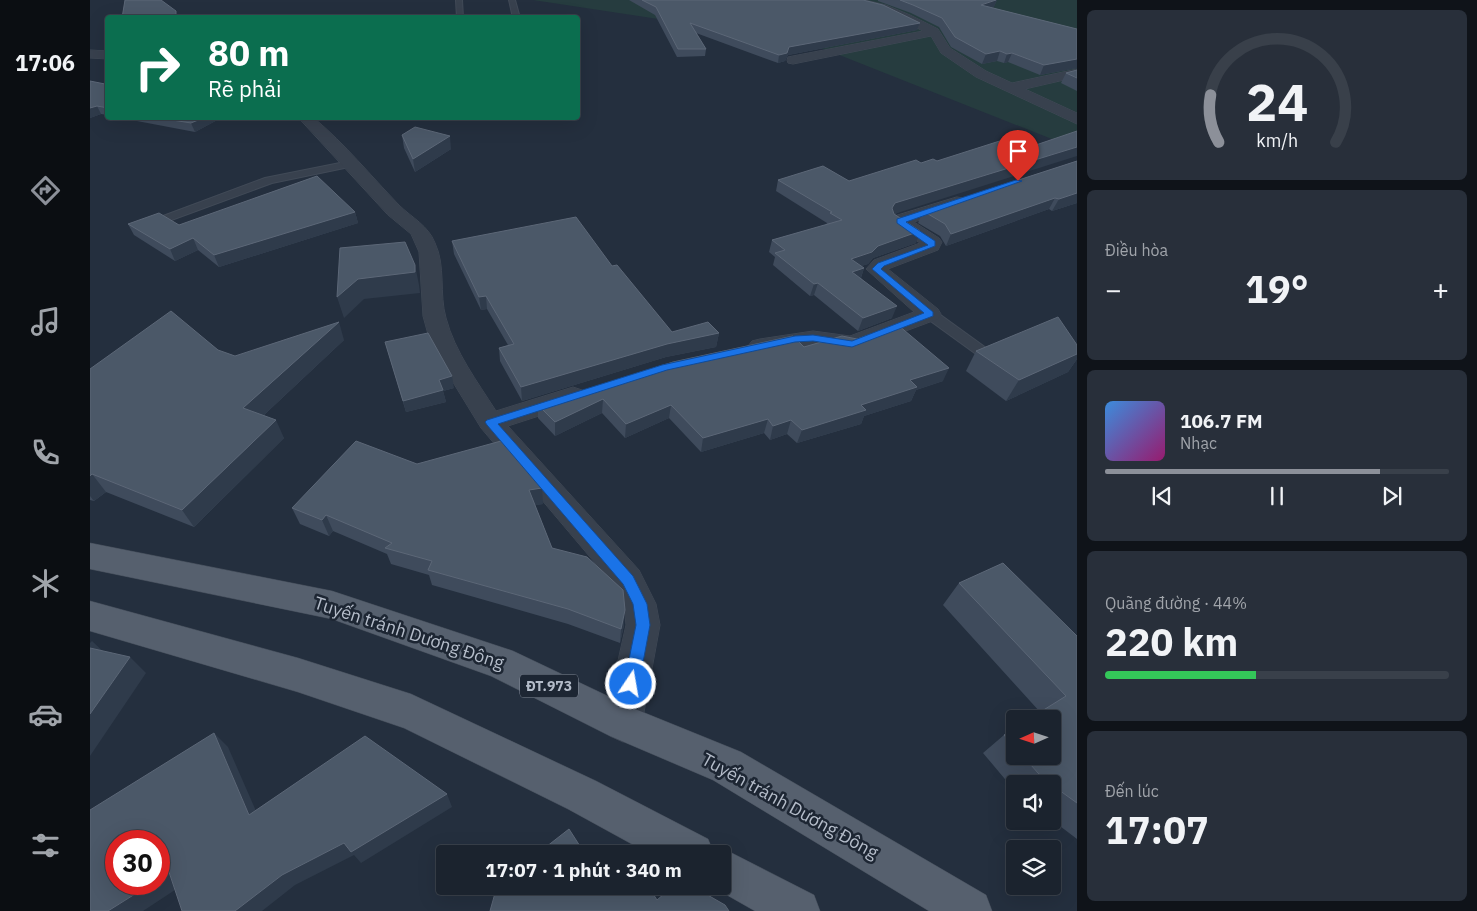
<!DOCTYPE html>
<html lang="vi">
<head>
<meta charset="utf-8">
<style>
	body { margin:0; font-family:"IBM Plex Sans",sans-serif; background:#282f3a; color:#f1f3f6; height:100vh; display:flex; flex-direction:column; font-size:19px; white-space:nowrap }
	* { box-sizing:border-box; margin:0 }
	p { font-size:16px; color:#a0a4aa }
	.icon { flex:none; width:28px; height:28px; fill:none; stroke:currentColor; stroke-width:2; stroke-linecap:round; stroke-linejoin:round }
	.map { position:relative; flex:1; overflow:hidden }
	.panel { display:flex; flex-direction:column; gap:10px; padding:10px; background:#0f1319; width:400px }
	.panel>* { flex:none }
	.top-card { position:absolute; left:15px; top:15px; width:475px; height:105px; border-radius:5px; box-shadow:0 5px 20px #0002,0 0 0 1px #39404a; background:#0b6e4f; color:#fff; overflow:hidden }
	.needle { width:32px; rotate:267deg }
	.controls { position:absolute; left:916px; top:710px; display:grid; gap:10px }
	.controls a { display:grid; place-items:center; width:55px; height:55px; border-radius:5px; background:#1b232e; box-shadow:0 5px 20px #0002,0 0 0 1px #39404a; font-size:25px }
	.speed { position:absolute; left:15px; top:830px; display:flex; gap:10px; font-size:25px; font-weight:700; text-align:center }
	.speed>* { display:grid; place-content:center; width:65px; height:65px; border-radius:50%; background:#1b232e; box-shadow:0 5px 20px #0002,0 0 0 1px #39404a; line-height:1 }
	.speed .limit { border:8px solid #d22; background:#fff; color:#111 }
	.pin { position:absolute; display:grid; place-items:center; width:42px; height:42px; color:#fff; margin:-51px -21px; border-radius:50% 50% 50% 0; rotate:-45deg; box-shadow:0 0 5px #0007 }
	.pin .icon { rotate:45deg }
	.me { position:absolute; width:55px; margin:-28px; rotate:12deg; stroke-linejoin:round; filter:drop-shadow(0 0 4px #0008) }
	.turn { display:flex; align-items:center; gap:18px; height:105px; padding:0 20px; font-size:22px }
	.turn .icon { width:65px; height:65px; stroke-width:2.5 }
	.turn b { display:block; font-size:35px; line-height:42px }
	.big { font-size:38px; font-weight:700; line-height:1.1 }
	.panel .card { flex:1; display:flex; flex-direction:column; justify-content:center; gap:8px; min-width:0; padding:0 18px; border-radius:8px; background:#282f3a }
	.panel .dial { align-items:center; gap:0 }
	.dial svg { height:130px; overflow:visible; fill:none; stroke:#39404a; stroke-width:7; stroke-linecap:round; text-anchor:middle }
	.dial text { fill:#f1f3f6; stroke:none }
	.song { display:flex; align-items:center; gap:15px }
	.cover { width:60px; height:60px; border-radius:8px; background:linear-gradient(135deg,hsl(210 70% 55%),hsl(320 70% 35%)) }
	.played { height:5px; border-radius:2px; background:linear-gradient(90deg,#8c9099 80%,#39404a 80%) }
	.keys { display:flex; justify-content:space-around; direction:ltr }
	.heat { display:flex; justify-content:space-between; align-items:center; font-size:28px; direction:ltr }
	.charge { height:8px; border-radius:4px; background:linear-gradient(90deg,#34c759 44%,#39404a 0) }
	.trip { position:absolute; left:346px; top:845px; width:295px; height:50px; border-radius:5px; background:#1b232e; box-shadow:0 5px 20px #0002,0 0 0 1px #39404a; font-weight:700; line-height:50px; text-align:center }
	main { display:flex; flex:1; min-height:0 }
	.menu { display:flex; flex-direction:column; width:90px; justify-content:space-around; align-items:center; background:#0b0e12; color:#a0a4aa }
	.menu .icon { width:35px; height:35px }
	.menu .selected { color:#8c9099 }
	.menu b { font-size:22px; color:#f1f3f6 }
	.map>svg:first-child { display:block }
	.green { fill:#263c3f }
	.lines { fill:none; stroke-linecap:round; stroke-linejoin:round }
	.lane-casing { stroke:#414a57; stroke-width:2 }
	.street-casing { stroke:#414a57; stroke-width:1 }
	.primary-casing { stroke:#414a57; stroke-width:1 }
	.lane { fill:#38414e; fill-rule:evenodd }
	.street { fill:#38414e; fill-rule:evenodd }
	.primary { fill:#56606e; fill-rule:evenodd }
	.wall { fill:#3f4b5c }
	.shaded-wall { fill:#2f3b4b }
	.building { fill:#4b5868; stroke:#5c6777 }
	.route { fill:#1a73e8; stroke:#114b97 }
	.labels { text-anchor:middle; stroke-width:5; stroke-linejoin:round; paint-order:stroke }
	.shield { fill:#1d2633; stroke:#878f9c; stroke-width:1 }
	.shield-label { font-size:14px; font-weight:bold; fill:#b4bcc9 }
	.near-street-label { font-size:18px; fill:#b4bcc9; stroke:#1d2633 }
</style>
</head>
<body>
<main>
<nav class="menu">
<b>17:06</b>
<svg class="icon selected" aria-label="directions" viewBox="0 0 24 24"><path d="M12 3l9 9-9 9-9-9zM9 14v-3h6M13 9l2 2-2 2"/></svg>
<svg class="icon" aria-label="music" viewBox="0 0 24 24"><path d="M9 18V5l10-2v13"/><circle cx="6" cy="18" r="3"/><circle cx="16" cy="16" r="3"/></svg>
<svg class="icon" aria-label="phone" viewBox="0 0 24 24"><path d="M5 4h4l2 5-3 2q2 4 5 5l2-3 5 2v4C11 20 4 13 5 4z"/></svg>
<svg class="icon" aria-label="climate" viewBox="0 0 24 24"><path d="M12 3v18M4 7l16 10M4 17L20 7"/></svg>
<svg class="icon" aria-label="car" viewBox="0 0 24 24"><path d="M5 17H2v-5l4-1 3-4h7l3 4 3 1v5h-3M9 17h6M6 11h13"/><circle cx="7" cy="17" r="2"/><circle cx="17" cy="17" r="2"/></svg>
<svg class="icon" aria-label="filters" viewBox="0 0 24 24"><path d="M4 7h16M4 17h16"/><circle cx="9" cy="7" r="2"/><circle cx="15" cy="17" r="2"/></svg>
</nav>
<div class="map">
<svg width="987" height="911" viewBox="0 0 987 911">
	<rect width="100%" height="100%" fill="#242f3e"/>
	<path class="green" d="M443,0h544v149l-273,-108z"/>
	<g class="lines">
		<g class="lane-casing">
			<g id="lane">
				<path d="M366,0h6l1,18h-6z"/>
				<path d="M419,0h6l5,18h-7z"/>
				<path d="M260,161l4,1v4l-82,17 -117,43h-8l-2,-2 2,-2 118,-44z"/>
				<path d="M840,310l5,1 58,42 2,3 -2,3h-10l-58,-42 -2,-3z"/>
			</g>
		</g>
		<g class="street-casing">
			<g id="street">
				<path d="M756,0h19l21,5 24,10 28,14 12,19 36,23 26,12 65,-14v8l-52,12 52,24v11l-101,-47 -35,-24 -10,-17 -138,28 -5,-1 -1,-3 1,-3 5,-1 130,-25 -41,-21 -35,-8z"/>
				<path d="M0,50l18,1v8l-18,-1z"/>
				<path d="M209,118h15c31,26 57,58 85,87 13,13 29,20 36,38 11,23 4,51 11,75 9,34 31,63 50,93l77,-24 9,3 4,6 -4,6 -74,24 131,144 17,34 4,21 -18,98 -6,13 -13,6 -13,-6 -6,-13 22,-98 -2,-21 -7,-15 -136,-161 -38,-62 -14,-28 -6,-22 -4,-64 -8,-18 -23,-19z"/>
				<path d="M867,197l6,1 3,4 -3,4 -49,16 25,16 3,4 -4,8 -50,19 50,40 3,5 -3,5 -86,32 -39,-6 -53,8 -8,-2 -4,-5 4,-5 8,-2 53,-8 37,5 64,-24 -48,-43 8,-9 46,-17 -28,-18 -2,-4 2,-4z"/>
			</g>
		</g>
		<g class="primary-casing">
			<g id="primary">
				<path d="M0,543l242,48 181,60 122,58 106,43 245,143 6,16h-63l-216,-131 -103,-44 -119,-60 -159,-57 -242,-50z"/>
				<path d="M0,601l208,57 113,36 185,87 112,58 5,12 9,-3 92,47 6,16h-65l-44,-25h11v-32h-72l-82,-45 -164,-81 -106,-36 -208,-61z"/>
			</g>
		</g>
		<use href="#lane" class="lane"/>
		<use href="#street" class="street"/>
		<use href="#primary" class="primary"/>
	</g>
	<g class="wall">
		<path d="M539,0h234l57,23 -3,7 -129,25 -3,6 -7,2 -82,-30 10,16 -1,7 -28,1 -22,-42z"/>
		<path d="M788,0h119l-4,8 84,21v39l-37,7 -32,-13 -4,1 -7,-2 -15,3 -31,-17 -12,-20 -28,-14 -33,-12z"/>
		<path d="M987,70v21l-16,-8 5,-10z"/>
		<path d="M0,81l15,3 3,-1v32l-7,-1 -11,4z"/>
		<path d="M31,118h100l-26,14z"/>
		<path d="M312,135l49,14 -36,23 -11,-24z"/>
		<path d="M937,148l-132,66 21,29 -43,15 -5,6 -7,2 3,2 -3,10 31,40 -34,13 -44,-36 -4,1 -37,-31 2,-8 -6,-5 3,-12 54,-15 1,-2 -51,-32 2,-11 71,1 72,-18z"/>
		<path d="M987,161v42l-25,8 -3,-2 -103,37 -6,-10 -22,-13 5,-12z"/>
		<path d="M265,212l3,11 -139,44 -21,-17 -23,11 -41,-26 -6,-11 51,1z"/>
		<path d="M362,241l160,25 60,66 47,1 -3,14 -50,10 -144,44 -22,-40 -1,-13 9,-3 -21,-36 -6,1 -27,-56z"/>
		<path d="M254,340l-80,75 20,23 -90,89 -88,-35 -12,9 -4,-1v-131l145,-13z"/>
		<path d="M295,342l69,46 -11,3 3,11 -40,10z"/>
		<path d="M987,345v14l-9,13 -62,29 -40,-30 10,-20z"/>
		<path d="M714,347l139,34 -27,9 -5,11 -47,15 -3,8 -64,19 -10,-9 -17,6 -6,-7 -63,19 -32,-34 -44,20 -23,-25 -47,23 -17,-18v-13z"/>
		<path d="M327,464l126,40 -8,1 17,43 72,77 -4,18 -52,-19 -136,-39 -3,-10 -38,-11 -4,-10 -54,-23 -4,5 -29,-12 -8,-16z"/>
		<path d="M869,583l118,53v203l-25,-19v-36h-37v7l-32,-38 21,-18 11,-7v28h37l-12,-44 -97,-107z"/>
	</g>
	<g class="shaded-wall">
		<path d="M895,0h12l-4,9 -12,-4z"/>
		<path d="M830,23l-3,7 -129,25 -3,6 -7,2 1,-8 10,-8z"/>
		<path d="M910,51l-3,10 -15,3 4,-10z"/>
		<path d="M922,53l-4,9 -4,1 3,-9z"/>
		<path d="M987,59v9l-37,7 4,-10z"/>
		<path d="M7,106l4,8 -11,4v-10z"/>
		<path d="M113,118h18l-26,14 -4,-9z"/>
		<path d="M360,136l1,13 -36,23 -2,-13z"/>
		<path d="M987,147v9l-186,59 1,-7 3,-5z"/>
		<path d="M987,193v10l-25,8 7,-12z"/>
		<path d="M965,198l-6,11 -103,37 5,-12z"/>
		<path d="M265,212l3,11 -139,44 -5,-12z"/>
		<path d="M830,231l-4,12 -43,15 -5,6 -21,7 4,-12 27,-13z"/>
		<path d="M103,238l5,12 -23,11 -5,-12z"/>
		<path d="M325,265l4,20 1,8 -56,6 -20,19 -7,-21 21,-18z"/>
		<path d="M774,268l-4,12 -8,-8z"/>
		<path d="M728,283l-4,12 -4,1 4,-12z"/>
		<path d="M396,296l1,13 -6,1 -2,-13z"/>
		<path d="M807,306l-5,12 -34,13 5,-13z"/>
		<path d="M249,322l5,18 -92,86 -9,-18z"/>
		<path d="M629,333l-3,14 -50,10 -144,44 -1,-14 146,-43z"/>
		<path d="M987,354v5l-9,13 -62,29 13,-21z"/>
		<path d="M859,368l-6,13 -27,9 -5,11 -47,15 -3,8 -64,19 5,-13 59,-25 49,-25z"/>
		<path d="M362,376l2,12 -11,3 3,11 -40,10 -3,-11 36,-21z"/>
		<path d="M513,399l-1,14 -47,23v-14z"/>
		<path d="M581,405l-2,13 -44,20 1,-14z"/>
		<path d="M678,419l-4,14 -63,19 2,-14z"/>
		<path d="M186,420l8,18 -90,89 -12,-17z"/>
		<path d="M701,420l-4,14 -17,6 3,-14z"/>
		<path d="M2,474l14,18 -12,9 -4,-5v-20z"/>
		<path d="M452,488l1,16 -13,2 -1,-16z"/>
		<path d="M236,515l7,16 -4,5 -7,-16z"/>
		<path d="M535,610l-1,15 -4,18 1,-14z"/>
		<path d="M2,641l17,16 -19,-7v-7z"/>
		<path d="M40,657l16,16 -56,83v-42z"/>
		<path d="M124,733l14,14 35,80 -14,-12z"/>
		<path d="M357,794l5,13 -91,56 -7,-8 -59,30 -33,26h-27l47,-36 62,-32z"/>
		<path d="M79,872l18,10 -44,29h-35l43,-27h8v-5z"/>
	</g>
	<g class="building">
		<path d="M35,0h36l15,11v7h-54z"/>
		<path d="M552,0h221l20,5 37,18 -131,24 -2,6 -8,2 -89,-32 16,26h-28l-22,-42z"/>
		<path d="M810,0h96l-15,5 96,24v30l-33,6 -32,-12 -5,1 -7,-3 -14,3 -31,-17 -13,-19 -29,-13z"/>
		<path d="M987,70v8l-11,-5z"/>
		<path d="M0,81l15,3 3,-1v25l-11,-2 -7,2z"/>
		<path d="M70,118h43l-12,5z"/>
		<path d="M325,127l35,9 -37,23 -11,-24z"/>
		<path d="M987,131v16l-182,56 -3,5 2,6 26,17 -42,15 -6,6 -21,7 13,9 -12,4 45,34 -34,12 -45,-35 -4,1 -39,-31 10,-3 -13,-10 70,-20 -12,-7 2,-1 -54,-32 45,-14 26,15 67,-21 5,3 12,-4 4,2 69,-22 21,9z"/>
		<path d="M987,161v32l-18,6 -4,-1 -104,36 -6,-10 -22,-13z"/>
		<path d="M227,176l38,36 -141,43 -21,-17 -23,11 -42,-25 31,-11 20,12z"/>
		<path d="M486,217l36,49 5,-1 55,67 36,-10 11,11 -52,11 -146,43 -22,-39 15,-4 -28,-48 -7,1 -27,-56z"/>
		<path d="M315,242l10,23v7l-57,7 -21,18 3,-49z"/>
		<path d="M81,311l47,39 17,6 104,-34 -96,86 33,12 -94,90 -90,-36 -2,2v-107z"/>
		<path d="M968,317l19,28v9l-58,26 -43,-29z"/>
		<path d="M808,325l51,43 -39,12 7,7 -56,18 5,5 -64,20 -11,-10 -18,6 -5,-7 -65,19 -32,-33 -45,19 -23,-25 -48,23 -17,-17 135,-43 120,-26 11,11 38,-11 15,3z"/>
		<path d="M338,333l24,43 -13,4 4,10 -40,11 -18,-59z"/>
		<path d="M266,441l61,23 84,-23 41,47 -13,2 23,58 35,9 36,33 2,20 -4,19 -53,-20 -140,-39 4,-9 -47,-13 7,-5 -66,-28 -4,5 -30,-12z"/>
		<path d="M913,563l74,73v167l-25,-18v-1h-1l-13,-11 -15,-17h29v-37h-23l37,-23 -107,-113z"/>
		<path d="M0,648l40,9 -40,57z"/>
		<path d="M925,728v20l-11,-13z"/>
		<path d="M124,733l35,82 116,-79 82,58 -96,58 -7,-9 -62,32 -47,36h-53l-13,-39 -10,7v-38h-43v43h35l-43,27h-18v-101z"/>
		<path d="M479,829l16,25h-48z"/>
		<path d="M407,886h108l2,3 3,-3h38l9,14 16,-14h19l33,19 4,6h-239z"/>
	</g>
	<path class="route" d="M926,180l6,1 -116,41 29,19v5l-51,20 -3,3 52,43v4l-81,31 -39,-6 -18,1 -128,28 -169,54 135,152 14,28 3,21 -11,59 -3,5 -5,2 -5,-2 -2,-5 12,-59 -3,-21 -10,-20 -136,-159 -2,-3 2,-2 175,-55 133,-29 18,-1 39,6 72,-28 -52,-44 6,-6 50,-18 -31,-22v-4z"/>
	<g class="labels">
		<rect class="shield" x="430" y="674.5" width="58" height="23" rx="4"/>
		<g class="shield-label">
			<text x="459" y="691">ĐT.973</text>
		</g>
		<g class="near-street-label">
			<text transform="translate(319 633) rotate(18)" y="6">Tuyến tránh Dương Đông</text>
			<text transform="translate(700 806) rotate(29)" y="6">Tuyến tránh Dương Đông</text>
		</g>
	</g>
</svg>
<div class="controls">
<a><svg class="needle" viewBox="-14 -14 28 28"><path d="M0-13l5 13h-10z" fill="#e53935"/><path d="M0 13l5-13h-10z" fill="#a0a4aa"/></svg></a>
<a><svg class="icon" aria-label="sound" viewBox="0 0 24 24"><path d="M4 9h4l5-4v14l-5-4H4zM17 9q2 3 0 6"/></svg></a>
<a><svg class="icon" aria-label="layers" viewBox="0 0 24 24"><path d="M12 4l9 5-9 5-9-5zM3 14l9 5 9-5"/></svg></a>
</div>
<div class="speed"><div class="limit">30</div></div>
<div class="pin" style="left:928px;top:181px;background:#d93025"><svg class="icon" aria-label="arrive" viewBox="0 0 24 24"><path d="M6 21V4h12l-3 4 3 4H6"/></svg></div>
<svg class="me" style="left:541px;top:684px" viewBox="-20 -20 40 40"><circle r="17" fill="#1a73e8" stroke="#fff" stroke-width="3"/><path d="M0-11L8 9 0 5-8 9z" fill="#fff"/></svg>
<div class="trip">17:07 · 1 phút · 340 m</div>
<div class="top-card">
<div class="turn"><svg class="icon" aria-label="right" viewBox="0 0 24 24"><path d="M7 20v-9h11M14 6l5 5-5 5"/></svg><div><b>80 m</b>Rẽ phải</div></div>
</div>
</div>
<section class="panel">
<div class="card dial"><svg viewBox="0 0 100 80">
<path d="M14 69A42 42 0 1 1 86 69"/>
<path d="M14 69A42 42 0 0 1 9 40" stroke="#8c9099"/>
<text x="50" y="56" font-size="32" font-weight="700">24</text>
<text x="50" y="72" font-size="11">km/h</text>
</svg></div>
<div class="card"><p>Điều hòa</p>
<div class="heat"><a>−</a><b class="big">19°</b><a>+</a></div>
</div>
<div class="card">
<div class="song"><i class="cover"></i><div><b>106.7 FM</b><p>Nhạc</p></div></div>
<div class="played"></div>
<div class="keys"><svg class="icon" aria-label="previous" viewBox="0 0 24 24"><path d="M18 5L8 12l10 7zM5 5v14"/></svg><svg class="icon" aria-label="pause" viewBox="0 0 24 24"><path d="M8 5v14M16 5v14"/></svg><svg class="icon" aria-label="next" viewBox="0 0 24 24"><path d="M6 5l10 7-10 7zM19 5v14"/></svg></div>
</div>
<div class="card"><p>Quãng đường · 44%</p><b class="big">220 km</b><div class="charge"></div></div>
<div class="card"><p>Đến lúc</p><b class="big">17:07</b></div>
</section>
</main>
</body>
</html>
